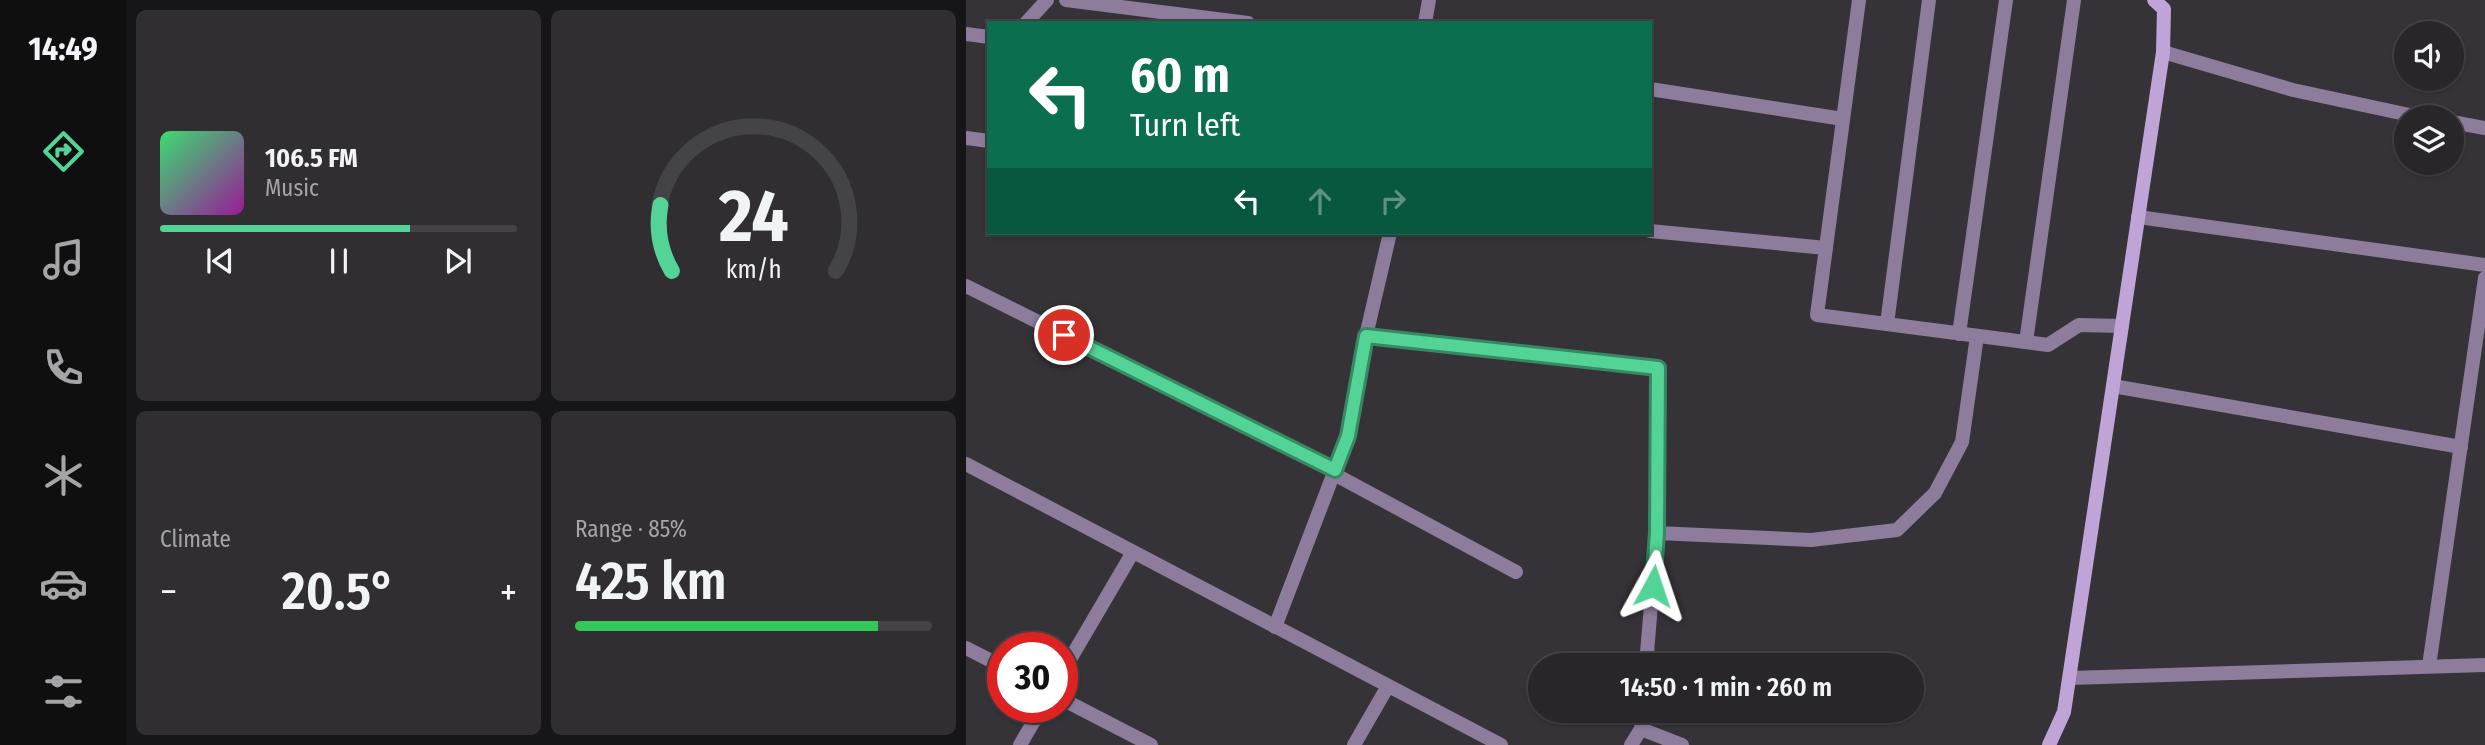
<!DOCTYPE html>
<html lang="en">
<head>
<meta charset="utf-8">
<style>
	body { margin:0; font-family:"Fira Sans Condensed",sans-serif; background:#302e31; color:#f1f3f6; height:100vh; display:flex; flex-direction:column; font-size:26px; white-space:nowrap }
	* { box-sizing:border-box; margin:0 }
	p { font-size:23px; color:#a5a5a8 }
	.icon { flex:none; width:38px; height:38px; fill:none; stroke:currentColor; stroke-width:2; stroke-linecap:round; stroke-linejoin:round }
	.map { position:relative; flex:1; overflow:hidden }
	.details { display:flex; flex-direction:column; gap:10px; padding:10px; background:#161517; width:840px }
	.details>* { flex:none }
	.top-card { position:absolute; left:21px; top:21px; width:665px; height:214px; border-radius:0px; box-shadow:0 2px 5px #0004,0 0 0 2px #444346; background:#0b6e4f; color:#fff; overflow:hidden }
	.controls { position:absolute; left:1428px; top:21px; display:grid; gap:14px }
	.controls a { display:grid; place-items:center; width:70px; height:70px; border-radius:50%; background:#282629; box-shadow:0 2px 5px #0004,0 0 0 2px #444346; font-size:35px }
	.speed { position:absolute; left:21px; top:632px; display:flex; gap:14px; font-size:35px; font-weight:700; text-align:center }
	.speed>* { display:grid; place-content:center; width:91px; height:91px; border-radius:50%; background:#282629; box-shadow:0 2px 5px #0004,0 0 0 2px #444346; line-height:1 }
	.speed .limit { border:10px solid #d22; background:#fff; color:#111 }
	.pin { position:absolute; display:grid; place-items:center; width:60px; height:60px; color:#fff; margin:-30px; border:4px solid #fff; border-radius:50%; box-shadow:0 2px 7px #0007 }
	.me { position:absolute; width:77px; margin:-38px; rotate:5deg; stroke-linejoin:round; filter:drop-shadow(0 0 5px #0008) }
	.turn { display:flex; align-items:center; gap:24px; height:147px; padding:0 28px; font-size:32px }
	.turn .icon { width:91px; height:91px; stroke-width:2.5 }
	.turn b { display:block; font-size:49px; line-height:60px }
	.lanes { display:flex; align-items:center; height:66px; padding:0 28px; background:#0003; justify-content:center; gap:35px; direction:ltr }
	.lanes .off { opacity:.35 }
	.big { font-size:52px; font-weight:600; line-height:1.1 }
	.details .tile { flex:1; display:flex; flex-direction:column; justify-content:center; gap:10px; min-width:0; padding:0 24px; border-radius:10px; background:#302e31 }
	.details .dial { align-items:center; gap:0 }
	.dial svg { height:182px; overflow:visible; fill:none; stroke:#444346; stroke-width:7; stroke-linecap:round; text-anchor:middle }
	.dial text { fill:#f1f3f6; stroke:none }
	.song { display:flex; align-items:center; gap:21px }
	.cover { width:84px; height:84px; border-radius:10px; background:linear-gradient(135deg,hsl(140 70% 55%),hsl(300 70% 35%)) }
	.played { height:7px; border-radius:4px; background:linear-gradient(90deg,#53d396 70%,#444346 70%) }
	.keys { display:flex; justify-content:space-around; direction:ltr }
	.heat { display:flex; justify-content:space-between; align-items:center; font-size:38px; direction:ltr }
	.charge { height:10px; border-radius:5px; background:linear-gradient(90deg,#34c759 85%,#444346 0) }
	.details .tiles { flex:1; display:grid; gap:10px; grid-template-columns:repeat(2,1fr) }
	.trip { position:absolute; left:562px; top:653px; width:396px; height:70px; border-radius:35px; background:#282629; box-shadow:0 2px 5px #0004,0 0 0 2px #444346; font-weight:600; line-height:70px; text-align:center }
	main { display:flex; flex:1; min-height:0 }
	.tabs { display:flex; flex-direction:column; width:126px; justify-content:space-around; align-items:center; background:#100f10; color:#a5a5a8 }
	.tabs .icon { width:49px; height:49px }
	.tabs .current { color:#53d396 }
	.tabs b { font-size:32px; color:#f1f3f6 }
	.map>svg:first-child { display:block }
	.lines { fill:none; stroke-linecap:round; stroke-linejoin:round }
	.street { stroke:#8d7c9c; stroke-width:14 }
	.secondary { stroke:#c0a4d7; stroke-width:14 }
	.route-casing { stroke:#368962; stroke-width:18 }
	.route { stroke:#53d396; stroke-width:12 }
</style>
</head>
<body>
<main>
<nav class="tabs">
<b>14:49</b>
<svg class="icon current" aria-label="directions" viewBox="0 0 24 24"><path d="M12 3l9 9-9 9-9-9zM9 14v-3h6M13 9l2 2-2 2"/></svg>
<svg class="icon" aria-label="music" viewBox="0 0 24 24"><path d="M9 18V5l10-2v13"/><circle cx="6" cy="18" r="3"/><circle cx="16" cy="16" r="3"/></svg>
<svg class="icon" aria-label="phone" viewBox="0 0 24 24"><path d="M5 4h4l2 5-3 2q2 4 5 5l2-3 5 2v4C11 20 4 13 5 4z"/></svg>
<svg class="icon" aria-label="climate" viewBox="0 0 24 24"><path d="M12 3v18M4 7l16 10M4 17L20 7"/></svg>
<svg class="icon" aria-label="car" viewBox="0 0 24 24"><path d="M5 17H2v-5l4-1 3-4h7l3 4 3 1v5h-3M9 17h6M6 11h13"/><circle cx="7" cy="17" r="2"/><circle cx="17" cy="17" r="2"/></svg>
<svg class="icon" aria-label="filters" viewBox="0 0 24 24"><path d="M4 7h16M4 17h16"/><circle cx="9" cy="7" r="2"/><circle cx="15" cy="17" r="2"/></svg>
</nav>
<section class="details">
<div class="tiles">
<div class="tile">
<div class="song"><i class="cover"></i><div><b>106.5 FM</b><p>Music</p></div></div>
<div class="played"></div>
<div class="keys"><svg class="icon" aria-label="previous" viewBox="0 0 24 24"><path d="M18 5L8 12l10 7zM5 5v14"/></svg><svg class="icon" aria-label="pause" viewBox="0 0 24 24"><path d="M8 5v14M16 5v14"/></svg><svg class="icon" aria-label="next" viewBox="0 0 24 24"><path d="M6 5l10 7-10 7zM19 5v14"/></svg></div>
</div>
<div class="tile dial"><svg viewBox="0 0 100 80">
<path d="M14 69A42 42 0 1 1 86 69"/>
<path d="M14 69A42 42 0 0 1 9 40" stroke="#53d396"/>
<text x="50" y="56" font-size="32" font-weight="700">24</text>
<text x="50" y="72" font-size="11">km/h</text>
</svg></div>
<div class="tile"><p>Climate</p>
<div class="heat"><a>−</a><b class="big">20.5°</b><a>+</a></div>
</div>
<div class="tile"><p>Range · 85%</p><b class="big">425 km</b><div class="charge"></div></div>
</div>
</section>
<div class="map">
<svg width="1519" height="745" viewBox="0 0 1519 745">
	<rect width="100%" height="100%" fill="#353337"/>
	<g class="lines">
		<g class="street">
			<path d="M100,0l182,23"/>
			<path d="M893,0l-42,315 231,30 31,-20 43,1"/>
			<path d="M60,23l21,-23"/>
			<path d="M459,23l4,-23"/>
			<path d="M0,34l23,3"/>
			<path d="M1197,52l130,38 126,27"/>
			<path d="M684,89l193,30"/>
			<path d="M1486,122l33,6"/>
			<path d="M0,138l23,3"/>
			<path d="M1172,217l347,48"/>
			<path d="M684,231l176,17"/>
			<path d="M0,286l369,184 -1,4 182,98"/>
			<path d="M921,324l42,-324"/>
			<path d="M993,334l47,-334"/>
			<path d="M400,336l292,32 -1,165 154,7 86,-10 38,-37 27,-51 15,-106"/>
			<path d="M1060,342l48,-342"/>
			<path d="M1147,386l348,61"/>
			<path d="M0,464l535,281"/>
			<path d="M309,627l73,-191 18,-100 24,-103"/>
			<path d="M0,648l37,19"/>
			<path d="M680,665l11,-132"/>
			<path d="M1463,666l56,-388"/>
			<path d="M96,673l71,-121"/>
			<path d="M1104,678l415,-13"/>
			<path d="M96,699l89,46"/>
			<path d="M677,710l-2,19 41,16"/>
			<path d="M54,745l22,-38"/>
			<path d="M388,745l34,-59"/>
			<path d="M665,745l10,-16"/>
		</g>
		<path class="secondary" d="M1083,745l15,-33 99,-660 1,-43 -10,-9"/>
	</g>
	<g class="lines">
		<g class="route-casing">
			<path id="route" d="M98,335l271,135 13,-34 18,-100 292,32 -1,165 -4,53"/>
		</g>
		<use href="#route" class="route"/>
	</g>
</svg>
<div class="controls">
<a><svg class="icon" aria-label="sound" viewBox="0 0 24 24"><path d="M4 9h4l5-4v14l-5-4H4zM17 9q2 3 0 6"/></svg></a>
<a><svg class="icon" aria-label="layers" viewBox="0 0 24 24"><path d="M12 4l9 5-9 5-9-5zM3 14l9 5 9-5"/></svg></a>
</div>
<div class="speed"><div class="limit">30</div></div>
<div class="pin" style="left:98px;top:335px;background:#d93025"><svg class="icon" aria-label="arrive" viewBox="0 0 24 24"><path d="M6 21V4h12l-3 4 3 4H6"/></svg></div>
<svg class="me" style="left:687px;top:586px" viewBox="-20 -20 40 40"><path d="M0-17L14 15 0 8-14 15z" fill="#53d396" stroke="#fff" stroke-width="4"/></svg>
<div class="trip">14:50 · 1 min · 260 m</div>
<div class="top-card">
<div class="turn"><svg class="icon" aria-label="left" viewBox="0 0 24 24"><path d="M17 20v-9H6M10 6l-5 5 5 5"/></svg><div><b>60 m</b>Turn left</div></div>
<div class="lanes"><svg class="icon" aria-label="left" viewBox="0 0 24 24"><path d="M17 20v-9H6M10 6l-5 5 5 5"/></svg><svg class="icon off" aria-label="ahead" viewBox="0 0 24 24"><path d="M12 20V5M6 11l6-6 6 6"/></svg><svg class="icon off" aria-label="right" viewBox="0 0 24 24"><path d="M7 20v-9h11M14 6l5 5-5 5"/></svg></div>
</div>
</div>
</main>
</body>
</html>
